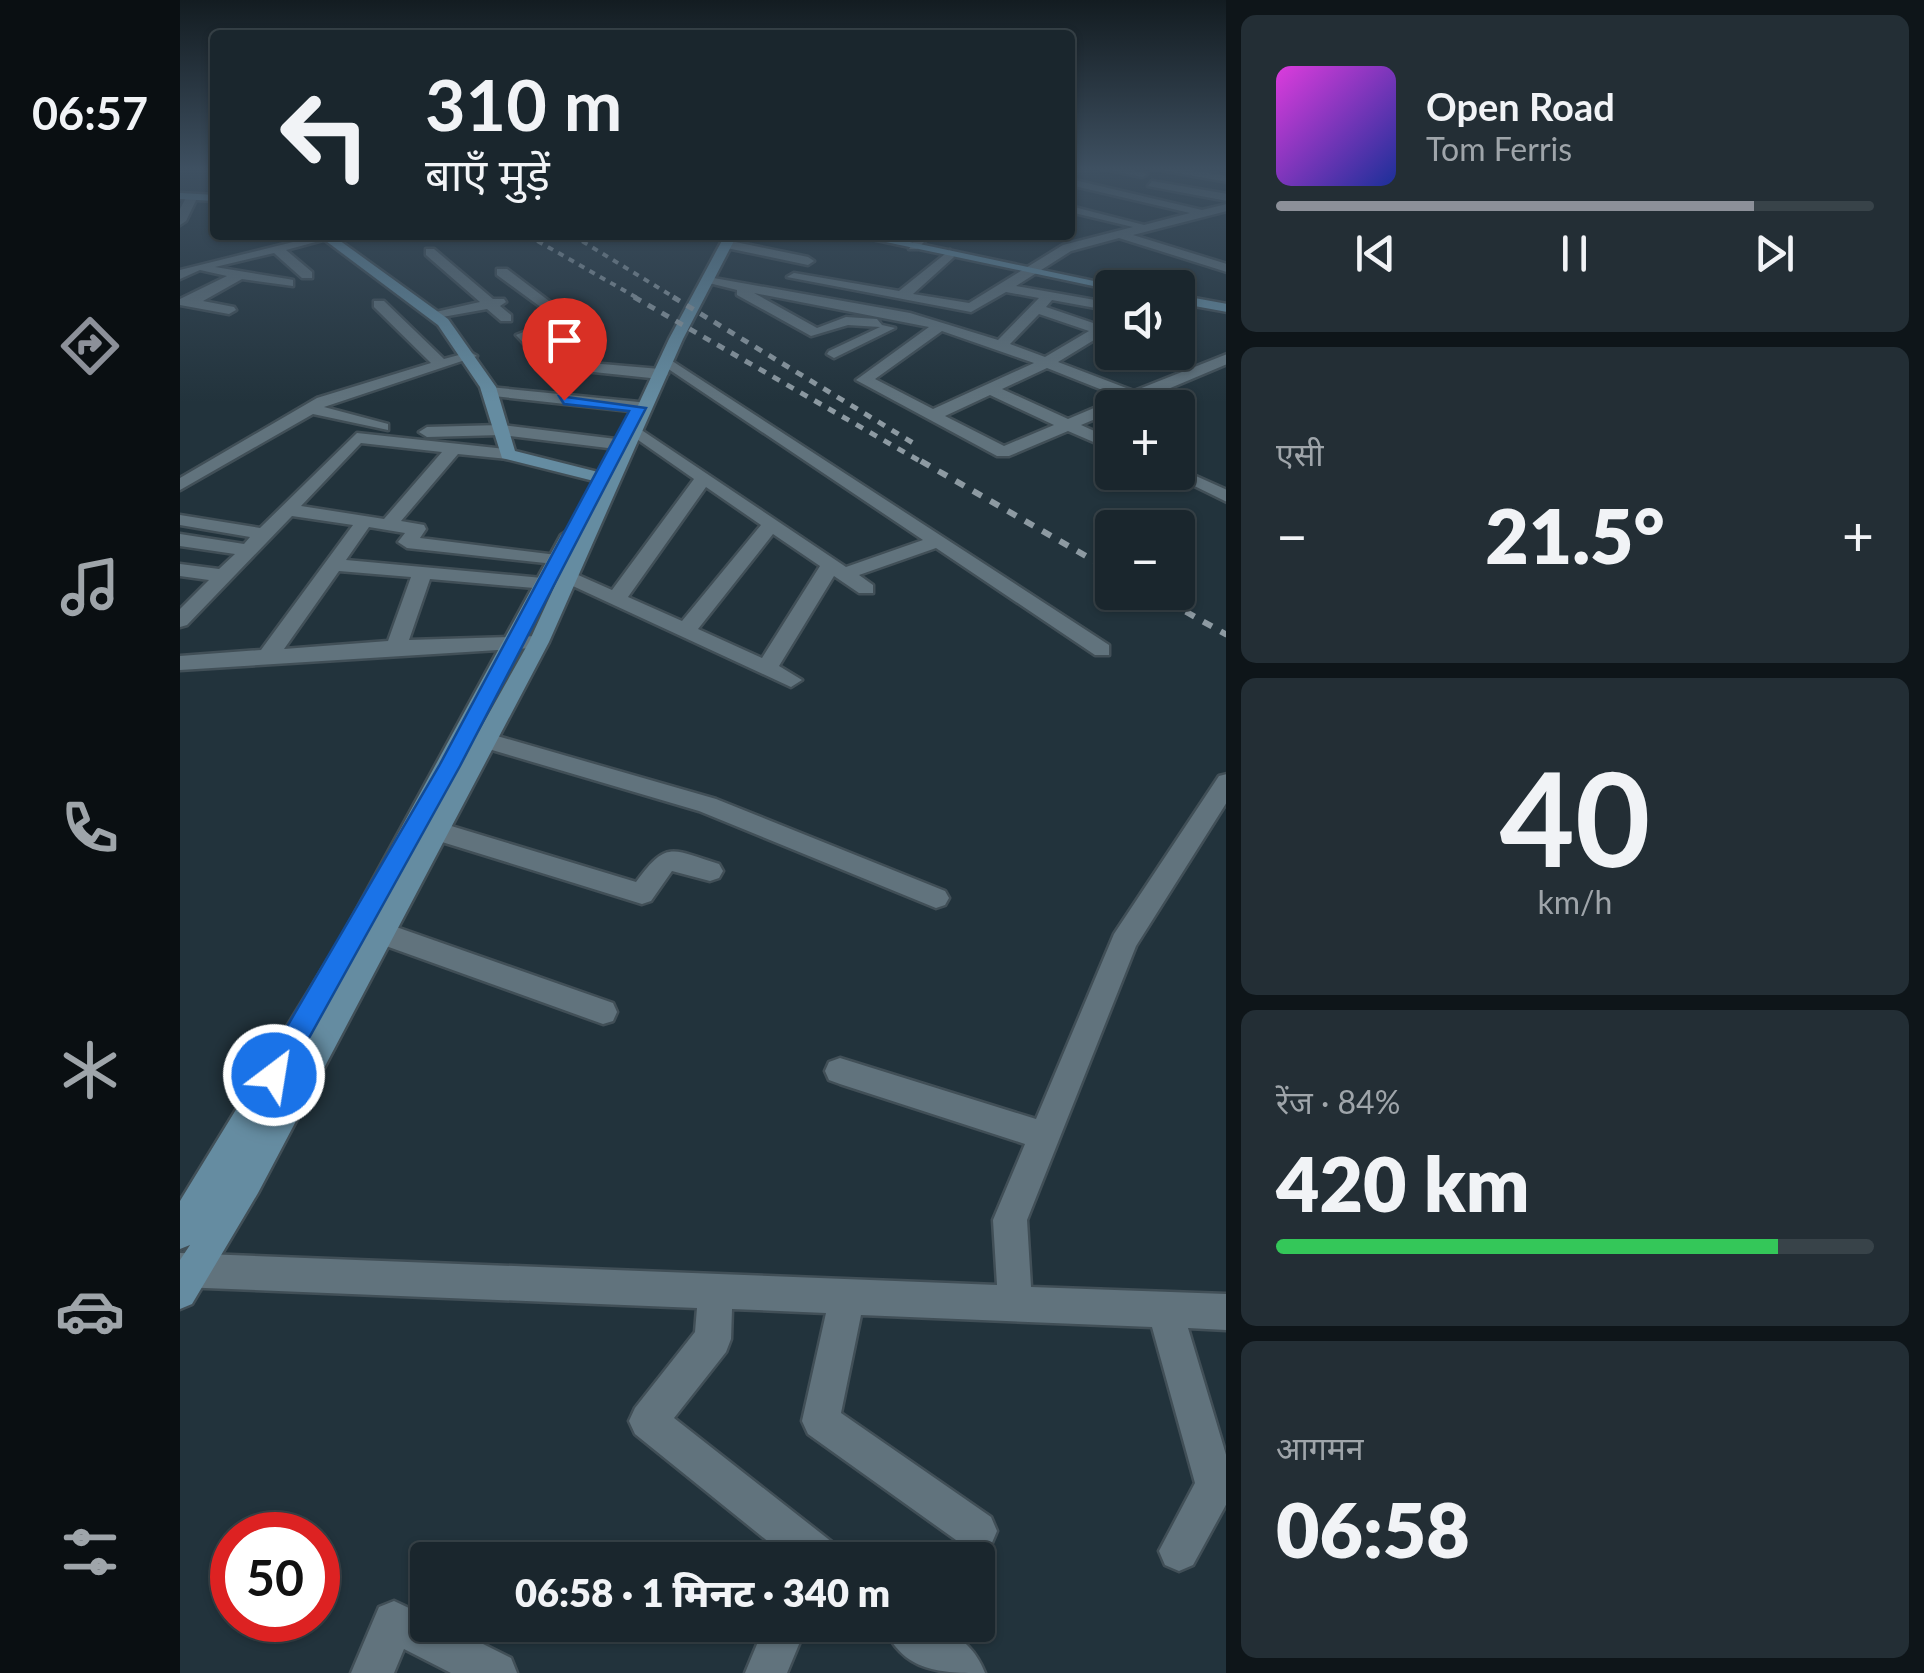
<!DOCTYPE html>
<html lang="hi">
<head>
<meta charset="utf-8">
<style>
	body { margin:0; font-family:Lato,"Noto Sans Devanagari",sans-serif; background:#232e35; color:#f1f3f6; height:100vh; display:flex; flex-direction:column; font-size:38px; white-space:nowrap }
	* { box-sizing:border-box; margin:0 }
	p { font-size:32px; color:#9fa5aa }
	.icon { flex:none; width:55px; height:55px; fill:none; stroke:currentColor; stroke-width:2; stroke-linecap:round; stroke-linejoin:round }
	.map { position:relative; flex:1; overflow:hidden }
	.sheet { display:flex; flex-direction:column; gap:15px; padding:15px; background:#0e1519; width:698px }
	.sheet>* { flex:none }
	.guide { position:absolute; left:30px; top:30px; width:865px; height:210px; border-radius:10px; box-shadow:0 2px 8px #0004,0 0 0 2px #384349; background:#1a262d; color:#f1f3f6; overflow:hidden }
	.buttons { position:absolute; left:915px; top:270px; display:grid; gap:20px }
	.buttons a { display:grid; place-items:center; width:100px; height:100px; border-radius:10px; background:#1a262d; box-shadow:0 2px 8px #0004,0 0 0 2px #384349; font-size:50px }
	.speed { position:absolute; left:30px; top:1512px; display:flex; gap:20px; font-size:50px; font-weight:700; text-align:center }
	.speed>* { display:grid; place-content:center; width:130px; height:130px; border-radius:50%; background:#1a262d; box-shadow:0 2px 8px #0004,0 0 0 2px #384349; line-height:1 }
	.speed .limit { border:15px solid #d22; background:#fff; color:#111 }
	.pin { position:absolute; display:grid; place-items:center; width:85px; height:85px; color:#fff; margin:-102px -42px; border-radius:50% 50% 50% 0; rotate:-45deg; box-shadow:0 0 10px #0007 }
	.pin .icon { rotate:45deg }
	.me { position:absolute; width:110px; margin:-55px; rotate:31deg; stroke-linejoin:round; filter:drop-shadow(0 0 8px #0008) }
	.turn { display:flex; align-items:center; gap:35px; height:210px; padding:0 50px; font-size:45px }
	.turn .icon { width:130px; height:130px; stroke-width:2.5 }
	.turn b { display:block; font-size:70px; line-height:85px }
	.big { font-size:75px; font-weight:800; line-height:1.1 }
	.sheet .widget { flex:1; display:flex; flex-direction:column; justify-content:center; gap:15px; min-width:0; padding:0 35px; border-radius:15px; background:#232e35 }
	.sheet .dial { align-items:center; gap:0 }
	.dial b { font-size:130px; line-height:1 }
	.song { display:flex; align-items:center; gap:30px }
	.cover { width:120px; height:120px; border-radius:15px; background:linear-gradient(135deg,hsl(300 70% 55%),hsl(230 70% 35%)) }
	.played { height:10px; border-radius:5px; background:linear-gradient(90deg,#8c9099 80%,#384349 80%) }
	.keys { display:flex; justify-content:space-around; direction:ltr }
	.heat { display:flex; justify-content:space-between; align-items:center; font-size:55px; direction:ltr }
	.charge { height:15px; border-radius:8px; background:linear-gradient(90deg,#34c759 84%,#384349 0) }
	.trip { position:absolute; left:230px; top:1542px; width:585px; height:100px; border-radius:10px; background:#1a262d; box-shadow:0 2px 8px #0004,0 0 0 2px #384349; font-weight:800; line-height:100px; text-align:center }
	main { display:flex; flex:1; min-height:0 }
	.dock { display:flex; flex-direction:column; width:180px; justify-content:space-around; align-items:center; background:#0a0f12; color:#9fa5aa }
	.dock .icon { width:70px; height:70px }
	.dock .selected { color:#8c9099 }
	.dock b { font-size:45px; color:#f1f3f6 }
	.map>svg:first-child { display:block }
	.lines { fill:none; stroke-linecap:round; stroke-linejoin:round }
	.street-casing { stroke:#414f57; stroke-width:5 }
	.secondary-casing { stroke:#414f57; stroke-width:5 }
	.street { fill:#61737d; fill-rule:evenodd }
	.secondary { fill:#658ca1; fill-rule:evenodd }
	.rail-far2 { stroke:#8d9aa2; stroke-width:4; stroke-dasharray:6 6; stroke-linecap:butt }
	.rail-far1 { stroke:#8d9aa2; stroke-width:5; stroke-dasharray:8 8; stroke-linecap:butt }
	.rail { stroke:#8d9aa2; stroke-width:6; stroke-dasharray:10 10; stroke-linecap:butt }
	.route { fill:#1a73e8; stroke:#114b97; stroke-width:2.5 }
</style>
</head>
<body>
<main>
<nav class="dock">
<b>06:57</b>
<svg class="icon selected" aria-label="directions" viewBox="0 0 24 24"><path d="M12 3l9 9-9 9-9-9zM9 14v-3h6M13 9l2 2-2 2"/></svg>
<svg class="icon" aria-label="music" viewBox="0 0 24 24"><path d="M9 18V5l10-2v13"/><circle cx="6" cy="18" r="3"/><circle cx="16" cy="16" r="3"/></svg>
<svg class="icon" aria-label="phone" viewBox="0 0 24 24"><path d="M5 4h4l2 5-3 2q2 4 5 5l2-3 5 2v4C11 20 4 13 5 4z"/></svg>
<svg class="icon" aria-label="climate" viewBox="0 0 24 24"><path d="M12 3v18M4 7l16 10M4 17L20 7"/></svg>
<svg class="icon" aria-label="car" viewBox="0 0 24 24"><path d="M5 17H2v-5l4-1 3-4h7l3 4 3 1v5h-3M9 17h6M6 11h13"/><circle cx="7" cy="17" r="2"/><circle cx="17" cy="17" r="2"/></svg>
<svg class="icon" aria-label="filters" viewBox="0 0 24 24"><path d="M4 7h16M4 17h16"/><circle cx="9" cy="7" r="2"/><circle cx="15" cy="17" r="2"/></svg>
</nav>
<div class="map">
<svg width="1047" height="1673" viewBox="0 0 1047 1673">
	<rect width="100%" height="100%" fill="#22333c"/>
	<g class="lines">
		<g class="street-casing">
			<g id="street">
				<path d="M915,167h26l26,7 -5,3z"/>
				<path d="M992,167l55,9v6l-77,-14z"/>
				<path d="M890,179l132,31 25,-6v7l-94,24 94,29v8l-108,-34 -48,13 -55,35 96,17v8l-60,-11 -6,7 53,18 13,-6v10l-54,33 76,29 93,-37v10l-104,44h-11v4l-31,13 31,14v11l-44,-19 -59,25h-12l-141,-76 73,-53 -175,-34 63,35 29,-11 31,2 5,6 13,3 -61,30 -7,-4 2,-3 51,-24 -32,-2 -37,11 -74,-41v-5l-36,-9 7,-4 202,36 88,27 41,-42 -33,-6 -35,20 -184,-35 7,-4 105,18 51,-41 4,7 -41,37 56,9 94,-58 70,-18 -63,-15v-6l74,19 46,-12 -120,-28zM859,314l50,17 -44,26 -35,-13zM762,331l92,32 -101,46 -58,-30zM867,368l73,29 -52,22 -66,-30zM810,395l64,30 -50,21 -59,-30z"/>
				<path d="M972,181l75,13v7l-79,-15z"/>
				<path d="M8,194l10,2 -12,25 -6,4v-16z"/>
				<path d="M141,235l13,2 -48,13 26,22v6h-10l-28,-25 -59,14 73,12 5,1v6l-51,-7 -39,22 31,6 2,3 -7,4 -49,-9v-6l47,-23 -27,-6 -20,9v-9z"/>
				<path d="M738,235h13l-14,14h-8z"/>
				<path d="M546,240l82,17 6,4 -6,4 -86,-18z"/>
				<path d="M246,249h8l59,50h11l2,3 -6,4 11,9v6h-10l-14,-12 -56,10v-6l49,-11 -54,-47z"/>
				<path d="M317,269h10l67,51 -41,17 22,23 105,9 8,5 -8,5 -114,-12 -30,-32 41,-16 -60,-44z"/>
				<path d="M194,301h10l60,58 26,-7 7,4 -153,51 64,17v6l-75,-16 -133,76v-12l137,-80 114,-35 -57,-56z"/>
				<path d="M486,357l443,288v10h-14l-159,-107 -77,27 14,10v8h-14l-25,-17 -55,90 23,14 -11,7 -229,-106 -3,-4 10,-6 43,19 82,-111 -63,-44v-6l6,-2 209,140 77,-27 -262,-176 -2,-3zM526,487l55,38 -79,96 -54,-24zM593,534l47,32 -58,92 -64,-29z"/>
				<path d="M309,387l150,15 8,5 -8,5 -155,-17v-6z"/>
				<path d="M321,425l115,14 8,5 -8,5 -115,-14 -74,2 -8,-5 8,-5z"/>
				<path d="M177,433l157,17v8l-6,1 -50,-5 -57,67 23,4 2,4 -6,9 137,17 10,6 -3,4 -157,-17 -9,-6 7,-9 -36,-6 -23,33 207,19 3,4 -10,6 -116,-10 -21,61 130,-4 7,1v10l-366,23v-14l81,-6 92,-125 -61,-9 -105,109 -7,2v-18l29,-29 -29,-4v-12l39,5 16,-15 -55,-8v-12l64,10 6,-7 -70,-12v-10l80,13zM181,443l81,9 -58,67 -83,-13zM159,571l72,6 -23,64 -104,8z"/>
				<path d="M998,468l49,22v12l-61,-30h12z"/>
				<path d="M286,727l250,72 229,92 4,7 -4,7 -9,3 -237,-97 -241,-71 -3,-5z"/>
				<path d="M1047,774v28l-91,144 -109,274 4,67 196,7v36l-39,-2 39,130v45l-34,62 -14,6 -14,-6 -6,-14 36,-68 -43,-156 -291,-12 -20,98 150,104 6,14 -6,14 -14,6 -14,-6 -155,-111 -6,-13 24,-108 -94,-4 -1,30 -5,13 -52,66 163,128 6,14h-52l-156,-126 -6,-13 6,-13 60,-76 2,-24 -517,-21v-34l817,32 -4,-65 32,-76 -185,-60 -11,-4 -4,-9 4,-9 11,-4 196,61 78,-185 105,-158z"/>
				<path d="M258,822l198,60c31,-42 35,-33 83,-18l4,7 -4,7 -9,3 -38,-10 -21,30 -9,3 -213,-66 -3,-7 3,-7z"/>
				<path d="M202,922l231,81 4,9 -4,9 -10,3 -231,-83 -4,-8 4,-8z"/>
				<path d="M214,1601l34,16v8h17l66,33 6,15h-66l-47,-24 -10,24h-43l28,-66z"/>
				<path d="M585,1625h42l-20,48h-42z"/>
				<path d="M703,1625c44,0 83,0 102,48 -44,0 -82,0 -102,-48z"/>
			</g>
		</g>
		<g class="secondary-casing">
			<g id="secondary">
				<path d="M0,193l35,2v6l-35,-2z"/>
				<path d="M138,235h14l116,84 48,68 19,64 91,23 63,-135 56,-104h12l-54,104 -134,303 -291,551 -66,111 -12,5v-49l10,-15 -10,4v-48l160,-261 221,-405 9,-6 9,5 23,-51 -100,-25 -22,-71 -42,-62zM389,555l-40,87 -89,159z"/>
				<path d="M673,235h24l250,53 -15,2z"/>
				<path d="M998,295l49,9v8l-49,-9z"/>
			</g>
		</g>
		<use href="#street" class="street"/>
		<use href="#secondary" class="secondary"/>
		<g class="rail-far2">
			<path d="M347,235l112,64"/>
			<path d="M392,235l105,64"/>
		</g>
		<g class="rail-far1">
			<path d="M454,297l291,167"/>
			<path d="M493,297l245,149"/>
		</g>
		<g class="rail">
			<path d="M741,461l191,110"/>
			<path d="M971,592l76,43"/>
		</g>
	</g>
	<linearGradient id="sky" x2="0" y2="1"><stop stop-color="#131c21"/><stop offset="0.42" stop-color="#3e5061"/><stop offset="1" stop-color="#3e5061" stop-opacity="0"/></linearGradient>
	<rect width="1047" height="402" fill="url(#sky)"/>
	<path class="route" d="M379,396l87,12 -186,358 -176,317 -10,4 -10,-4 -4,-8 4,-9 175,-300 190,-355 -65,-7z"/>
</svg>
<div class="buttons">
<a><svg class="icon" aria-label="sound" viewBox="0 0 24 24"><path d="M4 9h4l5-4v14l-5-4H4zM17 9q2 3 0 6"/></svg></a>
<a>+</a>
<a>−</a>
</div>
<div class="speed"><div class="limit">50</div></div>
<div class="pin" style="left:384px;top:400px;background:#d93025"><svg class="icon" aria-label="arrive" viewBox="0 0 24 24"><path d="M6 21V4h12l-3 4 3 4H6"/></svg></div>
<svg class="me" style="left:94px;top:1075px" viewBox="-20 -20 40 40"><circle r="17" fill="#1a73e8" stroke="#fff" stroke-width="3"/><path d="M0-11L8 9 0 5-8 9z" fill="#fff"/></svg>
<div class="trip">06:58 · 1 मिनट · 340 m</div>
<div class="guide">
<div class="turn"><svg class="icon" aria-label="left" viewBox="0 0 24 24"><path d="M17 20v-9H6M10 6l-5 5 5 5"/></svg><div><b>310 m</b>बाएँ मुड़ें</div></div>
</div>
</div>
<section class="sheet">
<div class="widget">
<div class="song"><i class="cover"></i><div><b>Open Road</b><p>Tom Ferris</p></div></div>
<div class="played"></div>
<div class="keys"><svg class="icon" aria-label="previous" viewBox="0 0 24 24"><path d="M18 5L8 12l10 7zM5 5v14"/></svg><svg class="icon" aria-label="pause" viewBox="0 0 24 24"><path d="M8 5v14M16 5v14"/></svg><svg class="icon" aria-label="next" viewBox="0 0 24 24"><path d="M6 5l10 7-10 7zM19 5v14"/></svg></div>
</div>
<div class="widget"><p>एसी</p>
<div class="heat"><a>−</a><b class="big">21.5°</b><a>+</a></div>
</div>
<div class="widget dial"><b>40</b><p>km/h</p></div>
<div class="widget"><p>रेंज · 84%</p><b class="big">420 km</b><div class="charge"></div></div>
<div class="widget"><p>आगमन</p><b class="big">06:58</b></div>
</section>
</main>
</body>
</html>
